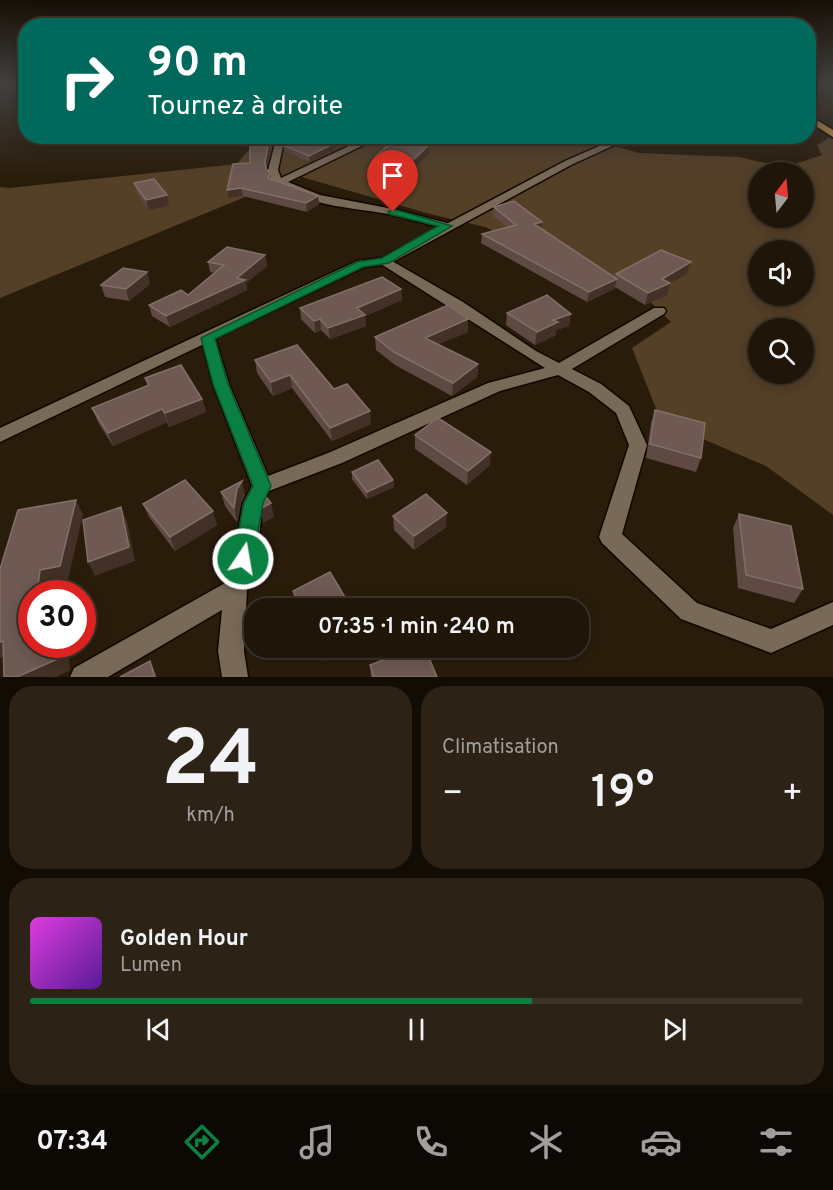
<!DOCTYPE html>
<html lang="fr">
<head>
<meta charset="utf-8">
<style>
	body { margin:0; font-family:Overpass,sans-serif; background:#2c2216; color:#f1f3f6; height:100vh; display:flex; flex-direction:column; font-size:22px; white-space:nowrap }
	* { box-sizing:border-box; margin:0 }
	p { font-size:20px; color:#a19f9c }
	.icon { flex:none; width:33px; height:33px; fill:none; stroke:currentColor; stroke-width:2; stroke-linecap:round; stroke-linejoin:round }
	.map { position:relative; height:677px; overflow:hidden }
	.sheet { display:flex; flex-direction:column; gap:9px; padding:9px; background:#110c04; flex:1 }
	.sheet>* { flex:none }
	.top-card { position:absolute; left:18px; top:18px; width:798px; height:126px; border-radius:24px; box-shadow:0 3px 15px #0003,0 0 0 2px #3c3429; background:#00695c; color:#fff; overflow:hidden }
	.needle { width:39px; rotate:16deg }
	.fabs { position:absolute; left:748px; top:162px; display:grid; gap:12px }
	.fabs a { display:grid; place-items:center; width:66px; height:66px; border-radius:50%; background:#1f1508; box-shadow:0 3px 15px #0003,0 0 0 2px #3c3429; font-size:30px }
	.speed { position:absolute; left:18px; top:580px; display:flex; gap:12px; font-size:30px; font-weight:700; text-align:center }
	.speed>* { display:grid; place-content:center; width:78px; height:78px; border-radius:50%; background:#1f1508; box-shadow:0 3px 15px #0003,0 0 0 2px #3c3429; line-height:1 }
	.speed .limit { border:9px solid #d22; background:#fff; color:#111 }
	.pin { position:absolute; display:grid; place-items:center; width:51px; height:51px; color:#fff; margin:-62px -26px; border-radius:50% 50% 50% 0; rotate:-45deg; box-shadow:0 0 6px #0007 }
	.pin .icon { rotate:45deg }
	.me { position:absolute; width:66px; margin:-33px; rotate:12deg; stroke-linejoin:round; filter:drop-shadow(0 0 4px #0008) }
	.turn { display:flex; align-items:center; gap:21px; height:126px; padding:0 30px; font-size:27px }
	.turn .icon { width:78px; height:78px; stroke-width:2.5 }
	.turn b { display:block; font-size:42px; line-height:51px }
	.big { font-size:45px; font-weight:600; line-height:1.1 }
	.sheet .widget { flex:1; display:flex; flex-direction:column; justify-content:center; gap:9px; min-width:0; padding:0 21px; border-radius:24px; background:#2c2216 }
	.sheet .dial { align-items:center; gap:0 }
	.dial b { font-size:78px; line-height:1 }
	.song { display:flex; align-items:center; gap:18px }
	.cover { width:72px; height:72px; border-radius:9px; background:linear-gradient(135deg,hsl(300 70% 55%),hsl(270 70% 35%)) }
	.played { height:6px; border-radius:3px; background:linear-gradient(90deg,#0b8043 65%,#3c3429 65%) }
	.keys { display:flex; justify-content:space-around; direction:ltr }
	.heat { display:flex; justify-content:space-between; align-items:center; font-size:33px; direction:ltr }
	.sheet .tiles { flex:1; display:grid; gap:9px; grid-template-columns:1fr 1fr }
	.widget:last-child { grid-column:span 2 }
	.trip { position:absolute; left:244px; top:598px; width:345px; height:60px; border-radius:24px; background:#1f1508; box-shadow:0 3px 15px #0003,0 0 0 2px #3c3429; font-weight:600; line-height:60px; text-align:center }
	.menu { display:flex; height:96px; justify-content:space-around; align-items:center; background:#0c0803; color:#a19f9c }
	.menu .icon { width:42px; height:42px }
	.menu .on { color:#0b8043 }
	.menu b { font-size:27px; color:#f1f3f6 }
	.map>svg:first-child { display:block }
	.green { fill:#543f27; fill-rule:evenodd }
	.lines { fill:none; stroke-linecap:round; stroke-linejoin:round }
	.minor-casing { stroke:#110600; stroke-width:3 }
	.tertiary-casing { stroke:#110600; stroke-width:3 }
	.trunk-casing { stroke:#110600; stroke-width:4 }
	.minor { fill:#796957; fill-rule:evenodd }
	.tertiary { fill:#796957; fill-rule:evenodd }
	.trunk { fill:#d4984b; fill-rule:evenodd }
	.wall { fill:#5f4943 }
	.shaded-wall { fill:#433026 }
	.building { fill:#6e5953; stroke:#826f68; stroke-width:1.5 }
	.route { fill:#0b8043; stroke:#07532c; stroke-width:1.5 }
</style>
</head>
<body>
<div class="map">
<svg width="833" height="677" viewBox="0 0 833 677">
	<rect width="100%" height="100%" fill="#291c0b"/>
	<path class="green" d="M833,135v380l-67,-49 -105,-45 -29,-73 39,-26 -36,-35 -76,-24 -74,-36 -55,-13 -132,-38 2,4 -9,-2 -291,120v-111l9,1 228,-24 22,-27h324l56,16 100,4 52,12 4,-5 27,-9 -5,-10zM759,172h45v46h-45zM759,250h45v46h-45zM759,328h45v46h-45z"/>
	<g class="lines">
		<g class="minor-casing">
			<g id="minor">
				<path d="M277,136h8l-7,34 3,8 89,-42h12l-94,46 32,13 73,14 58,15 2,2 -6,3c-18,-4 -36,-10 -54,-14 -40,-8 -94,-8 -124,-38l-1,-7z"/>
				<path d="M385,257l78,45 73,49 23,12 95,-55h10l2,3 -2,3 -92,55 29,15 28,22 18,39 -25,89 75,69 74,26 62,-27v23l-62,28 -90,-34 -79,-76 -3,-6 30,-92 -13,-32 -27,-21 -31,-17 -58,16 -158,72 -73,28 -6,12 -5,41 -11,46 -3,61 4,26h-26l-4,-26 4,-41 -114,67h-38l4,-9 151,-85 11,-39 7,-41 9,-17 -39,-102 -12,-46 2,-3 5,-1 7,4 14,46 39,92 60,-23 160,-70 57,-15 -164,-104 -2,-3z"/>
			</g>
		</g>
		<g class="tertiary-casing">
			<path id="tertiary" d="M622,136h12l-63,29 -182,99 -25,3 -364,175v-14l357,-167 25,-3 183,-97z"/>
		</g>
		<g class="trunk-casing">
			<path id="trunk" d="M808,115l25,15v7l-25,-16z"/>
		</g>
		<use href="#minor" class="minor"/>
		<use href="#tertiary" class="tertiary"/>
		<use href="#trunk" class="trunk"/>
	</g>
	<g class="wall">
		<path d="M808,83h6l-1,3h-5z"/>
		<path d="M250,136h23l-7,33 4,4 1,6 47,17 1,8 -12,8 -64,-16 -14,2 21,-35z"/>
		<path d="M738,136h54l-2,9z"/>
		<path d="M333,144l1,7 -24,11 -26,-11 -1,-6z"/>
		<path d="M429,154l-17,16 -36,-4v-10z"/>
		<path d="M134,183l33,12 2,11 -20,4 -12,-17z"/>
		<path d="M494,207l48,15 -1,7 74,49 1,-4 75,-12 -4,12 -17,10 -3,11 -22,10 -30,-18 -1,2 -27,13 -106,-59 1,-9 25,-7 -14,-11z"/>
		<path d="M265,255l2,11 -21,17 1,7 -77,37 -18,-11 -3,-11 39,-10 27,-22 -5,-1 -2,-10z"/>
		<path d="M147,272l3,12 -21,17 -24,-4 -4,-12z"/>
		<path d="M401,289l1,11 -37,16 1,10 -36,13 -9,-9 -6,3 -14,-14 -1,-11z"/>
		<path d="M507,313l62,13 -13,4v5l-21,10 -29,-20z"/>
		<path d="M468,319v13l-30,12 40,20 -1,13 -25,19 -57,-31 -19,-15 -1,-13z"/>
		<path d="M255,360l79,29 37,35 -39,17 -40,-53 -19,8 -16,-23z"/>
		<path d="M145,378l57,21 4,13 -37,15 -2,-5 -54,24 -15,-24 -6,-14 56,-23z"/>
		<path d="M655,410l46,48 -5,14 -50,-14 5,-35z"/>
		<path d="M415,435l75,30 -23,20 -52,-36z"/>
		<path d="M352,472l41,8 1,7 -27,12 -15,-20z"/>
		<path d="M221,492l24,3 -4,8 -4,19 -12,-16z"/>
		<path d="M143,504l74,21 -42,26 -26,-34z"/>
		<path d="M739,514l64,75 -9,14 -56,-15 -5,-60z"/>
		<path d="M393,516l53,11 -32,23 -20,-20z"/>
		<path d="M293,591l59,18h-54l-2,-4z"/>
		<path d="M318,648h28l-21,13z"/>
		<path d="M370,665l67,12h-66z"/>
	</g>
	<g class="shaded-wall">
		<path d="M270,136h3l-7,33 -1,-7z"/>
		<path d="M333,144l1,7 -24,11 -1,-6z"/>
		<path d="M429,145v9l-17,16v-9z"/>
		<path d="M241,188l2,8 -14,2 -2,-8z"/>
		<path d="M167,195l2,11 -20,4 -3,-10z"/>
		<path d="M318,196l1,8 -12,8 -1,-9z"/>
		<path d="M542,222l-1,9 -7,-7z"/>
		<path d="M265,255l2,11 -21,17 1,7 -77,37 -4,-11 71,-38z"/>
		<path d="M691,262l-4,12 -17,10 -3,11 -22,10 3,-12 14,-14z"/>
		<path d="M147,272l3,12 -21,17 -3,-12z"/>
		<path d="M617,279l-3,10 -27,13 2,-10z"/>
		<path d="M401,289l1,11 -37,16 1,10 -36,13 -2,-11 29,-20z"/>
		<path d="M571,314l-2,12 -13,4v5l-21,10 2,-13 16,-12z"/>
		<path d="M320,319l1,11 -6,3 -1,-12z"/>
		<path d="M468,319v13l-43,18v-12z"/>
		<path d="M478,364l-1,13 -25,19 1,-13z"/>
		<path d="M290,375l2,13 -19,8 -2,-14z"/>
		<path d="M202,399l4,13 -37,15 -4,-14z"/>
		<path d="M162,409l5,13 -54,24 -5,-13z"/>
		<path d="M370,411l1,13 -39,17 -2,-13z"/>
		<path d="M491,452l-1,13 -23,20 1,-14z"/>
		<path d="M393,480l1,7 -27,12v-7z"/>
		<path d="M242,481l3,14 -4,8 -4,19 -3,-14 3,-19z"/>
		<path d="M76,500l7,14 -15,66 -20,4 -1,10h-10l3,-24z"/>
		<path d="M271,503l3,14 -11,6 -3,-14z"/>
		<path d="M121,507l6,14 8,40 -40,15 -7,-14z"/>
		<path d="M213,511l4,14 -42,26 -5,-14z"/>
		<path d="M447,513l-1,14 -32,23v-14z"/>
		<path d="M3,641l10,13 -13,4v-16z"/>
		<path d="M61,645h7l2,25 -14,7h-39z"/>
		<path d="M323,648h23l-21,13z"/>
		<path d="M150,661l6,13 1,3h-2z"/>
	</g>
	<g class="building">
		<path d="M250,136h20l-5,26 1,7 4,4 -2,5 50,18 -12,7 -65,-15 -14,2 6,-26 17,-1z"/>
		<path d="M323,136l10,8 -24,12 -26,-11 2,-8z"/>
		<path d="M394,140l35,5 -17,16 -36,-5z"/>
		<path d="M154,179l13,16 -21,5 -12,-17z"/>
		<path d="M514,201l28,21 -8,2 83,55 -28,13 -107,-58 34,-9 -22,-18z"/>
		<path d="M227,247l38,8 -28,23 8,2 -79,36 -17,-11 32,-15 7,5 36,-30 -16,-3z"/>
		<path d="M661,250l30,12 -29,17 8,4 -22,10 -32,-19z"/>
		<path d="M123,268l24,4 -21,17 -25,-4z"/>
		<path d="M382,277l19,12 -44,19 8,7 -37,13 -8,-9 -6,2 -14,-13z"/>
		<path d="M547,295l24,19 -18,6 5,2 -21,10 -30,-19z"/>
		<path d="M448,305l20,14 -43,19 53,26 -25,19 -59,-31 -19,-15z"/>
		<path d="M297,345l37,44 13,-5 23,27 -40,17 -40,-53 -19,7 -16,-22z"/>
		<path d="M181,365l21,34 -37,14 -3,-4 -54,24 -16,-25 57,-23 -4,-7z"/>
		<path d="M655,410l50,13 -4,35 -51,-14z"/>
		<path d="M438,418l53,34 -23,19 -53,-36z"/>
		<path d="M378,460l15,20 -26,12 -15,-20z"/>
		<path d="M185,480l28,31 -43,26 -27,-33z"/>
		<path d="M242,481l-5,8 -3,19 -13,-16z"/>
		<path d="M262,492l9,11 -11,6z"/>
		<path d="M426,494l21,19 -33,23 -21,-20z"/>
		<path d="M76,500l-16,66 -20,4 -3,24h-5v51h29l1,12 -45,20h-13l-1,-36 -3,1v-73l18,-59z"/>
		<path d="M121,507l8,40 -41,15 -5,-42z"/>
		<path d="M739,514l52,12 12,63 -57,-14z"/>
		<path d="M330,572l22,37h-50l-9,-18z"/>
		<path d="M414,648h11l12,29h-63l-4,-12z"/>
		<path d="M150,661l5,16h-35z"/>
	</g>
	<linearGradient id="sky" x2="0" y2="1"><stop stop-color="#170f06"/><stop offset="0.47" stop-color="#43403f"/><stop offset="1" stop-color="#43403f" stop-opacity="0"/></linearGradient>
	<rect width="833" height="177" fill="url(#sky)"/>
	<path class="route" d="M393,209l59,17 -63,37 -26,4 -148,72 13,45 43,102 -8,17 -10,56 -3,6 -7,3 -7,-3 -3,-6 11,-56 9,-17 -40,-102 -12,-46 156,-76 25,-4 56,-32 -49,-12 -1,-2z"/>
</svg>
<div class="fabs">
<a><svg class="needle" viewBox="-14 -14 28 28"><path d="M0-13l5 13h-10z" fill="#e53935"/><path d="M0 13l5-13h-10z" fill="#a19f9c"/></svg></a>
<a><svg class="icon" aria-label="sound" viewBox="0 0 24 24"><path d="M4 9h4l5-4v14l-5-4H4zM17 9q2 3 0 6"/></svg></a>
<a><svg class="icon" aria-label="search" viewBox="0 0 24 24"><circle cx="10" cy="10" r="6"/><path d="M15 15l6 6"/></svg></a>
</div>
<div class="speed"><div class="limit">30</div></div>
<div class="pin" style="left:393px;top:212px;background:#d93025"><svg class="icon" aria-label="arrive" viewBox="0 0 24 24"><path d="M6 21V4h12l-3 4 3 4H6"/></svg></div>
<svg class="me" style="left:243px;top:559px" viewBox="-20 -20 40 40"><circle r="17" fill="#0b8043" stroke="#fff" stroke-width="3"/><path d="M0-11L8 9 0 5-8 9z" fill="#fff"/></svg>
<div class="trip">07:35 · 1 min · 240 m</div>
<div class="top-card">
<div class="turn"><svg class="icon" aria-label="right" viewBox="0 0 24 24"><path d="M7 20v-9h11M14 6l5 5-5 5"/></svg><div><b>90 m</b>Tournez à droite</div></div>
</div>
</div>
<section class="sheet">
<div class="tiles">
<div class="widget dial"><b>24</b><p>km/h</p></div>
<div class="widget"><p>Climatisation</p>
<div class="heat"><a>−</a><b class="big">19°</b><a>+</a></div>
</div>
<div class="widget">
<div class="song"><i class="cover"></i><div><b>Golden Hour</b><p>Lumen</p></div></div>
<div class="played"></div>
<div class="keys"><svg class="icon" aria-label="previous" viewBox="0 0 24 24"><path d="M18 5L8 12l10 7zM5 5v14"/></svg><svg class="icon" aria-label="pause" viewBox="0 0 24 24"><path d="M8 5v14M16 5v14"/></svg><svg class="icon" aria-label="next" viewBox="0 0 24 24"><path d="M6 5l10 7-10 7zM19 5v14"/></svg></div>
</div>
</div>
</section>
<nav class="menu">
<b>07:34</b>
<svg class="icon on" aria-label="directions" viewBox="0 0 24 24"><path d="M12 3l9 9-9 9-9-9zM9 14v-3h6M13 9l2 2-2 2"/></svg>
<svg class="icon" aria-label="music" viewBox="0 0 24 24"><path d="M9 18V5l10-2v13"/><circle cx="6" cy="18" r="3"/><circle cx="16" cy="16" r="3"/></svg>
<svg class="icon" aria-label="phone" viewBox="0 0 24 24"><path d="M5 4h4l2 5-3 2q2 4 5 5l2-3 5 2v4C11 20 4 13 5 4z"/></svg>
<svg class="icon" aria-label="climate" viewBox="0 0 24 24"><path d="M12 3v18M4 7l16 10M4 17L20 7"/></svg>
<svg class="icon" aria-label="car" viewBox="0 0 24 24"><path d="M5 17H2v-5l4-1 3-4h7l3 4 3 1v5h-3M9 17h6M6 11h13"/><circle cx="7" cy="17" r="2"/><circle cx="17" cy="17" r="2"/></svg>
<svg class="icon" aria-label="filters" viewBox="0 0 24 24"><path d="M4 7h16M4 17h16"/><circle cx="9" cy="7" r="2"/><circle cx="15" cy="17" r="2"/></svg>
</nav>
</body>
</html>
